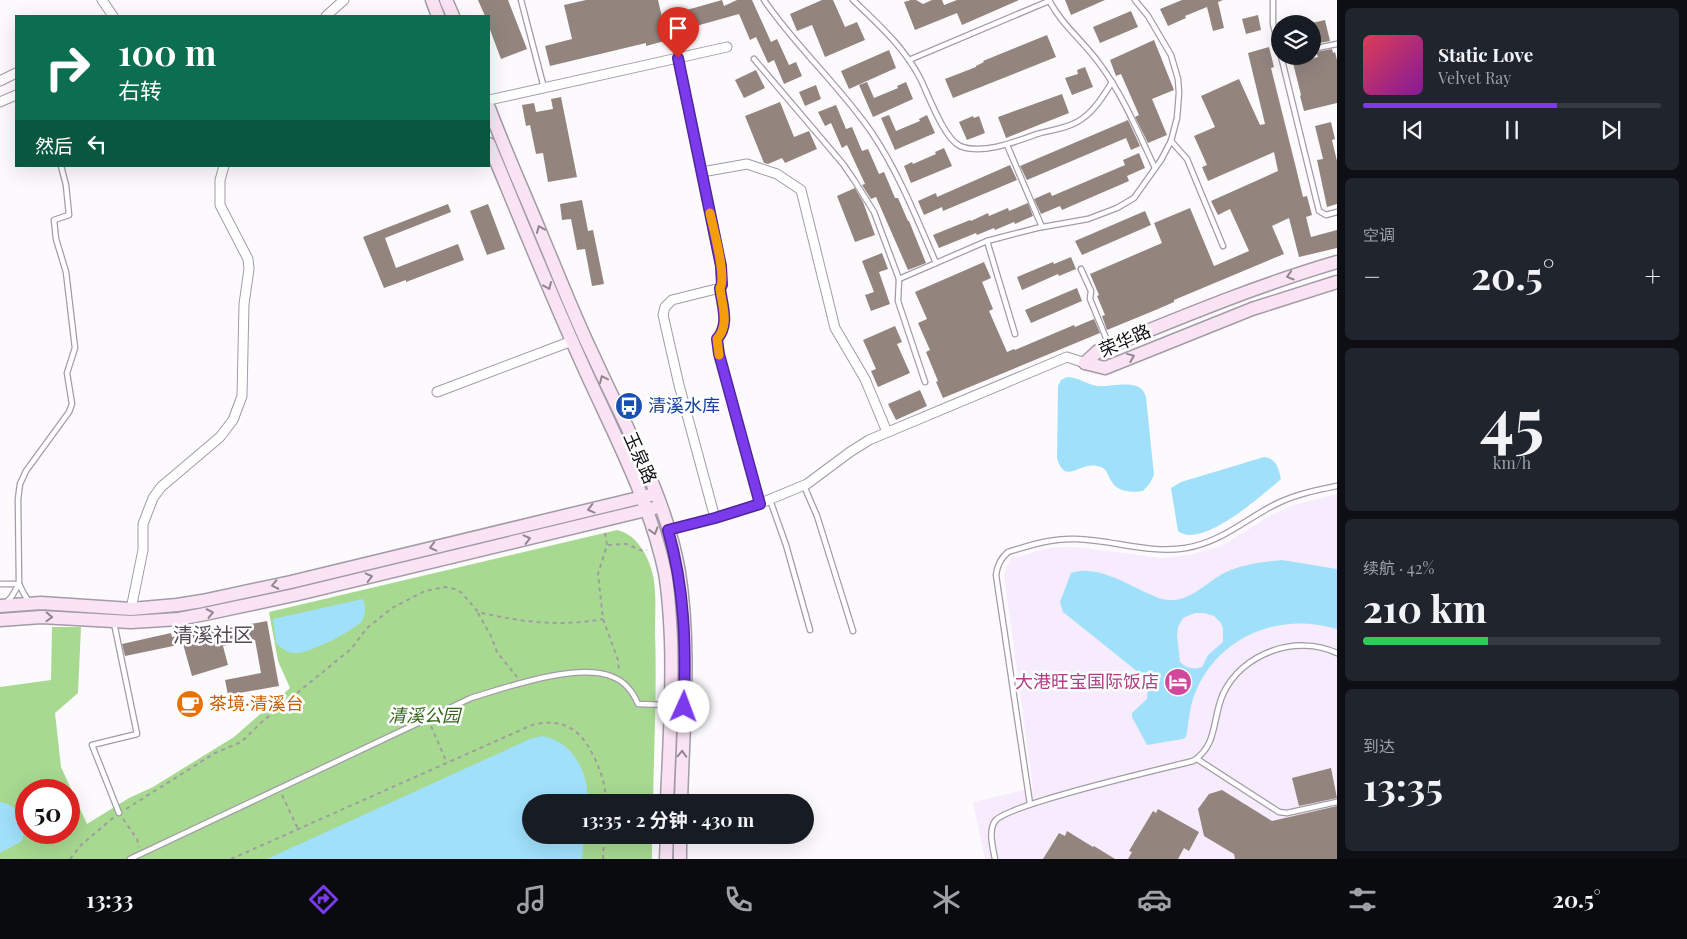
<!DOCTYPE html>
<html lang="zh">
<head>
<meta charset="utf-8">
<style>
	body { margin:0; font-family:"Playfair Display","Noto Sans SC",serif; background:#20242c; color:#f1f3f6; height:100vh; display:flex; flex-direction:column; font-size:19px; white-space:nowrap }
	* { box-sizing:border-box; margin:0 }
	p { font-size:16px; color:#9ea1a6 }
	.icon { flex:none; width:28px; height:28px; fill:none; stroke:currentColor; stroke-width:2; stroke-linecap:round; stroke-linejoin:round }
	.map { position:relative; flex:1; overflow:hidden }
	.side { display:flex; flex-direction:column; gap:8px; padding:8px; background:#0d0f14; width:350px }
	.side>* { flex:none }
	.banner { position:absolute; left:15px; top:15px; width:475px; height:152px; border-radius:0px; box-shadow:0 5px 20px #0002; background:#0b6e4f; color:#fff; overflow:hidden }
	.buttons { position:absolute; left:1271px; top:15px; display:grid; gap:10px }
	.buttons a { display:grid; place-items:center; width:50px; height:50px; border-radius:50%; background:#171b24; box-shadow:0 5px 20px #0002; font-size:25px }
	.speed { position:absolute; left:15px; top:779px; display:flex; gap:10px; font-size:25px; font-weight:700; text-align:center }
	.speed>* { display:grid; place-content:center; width:65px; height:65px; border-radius:50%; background:#171b24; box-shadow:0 5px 20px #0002; line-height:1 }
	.speed .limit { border:8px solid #d22; background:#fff; color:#111 }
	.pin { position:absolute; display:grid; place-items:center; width:42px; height:42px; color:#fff; margin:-51px -21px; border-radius:50% 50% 50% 0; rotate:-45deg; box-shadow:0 0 5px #0007 }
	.pin .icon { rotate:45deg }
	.me { position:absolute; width:55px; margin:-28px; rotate:2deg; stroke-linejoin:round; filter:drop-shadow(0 0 4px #0008) }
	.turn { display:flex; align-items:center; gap:18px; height:105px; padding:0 20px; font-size:22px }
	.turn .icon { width:65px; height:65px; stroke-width:2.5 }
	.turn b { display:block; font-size:35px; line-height:42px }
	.then { display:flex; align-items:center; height:48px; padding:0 20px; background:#0003; gap:10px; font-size:19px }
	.big { font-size:38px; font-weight:700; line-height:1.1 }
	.side .widget { flex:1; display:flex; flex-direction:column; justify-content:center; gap:8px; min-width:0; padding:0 18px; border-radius:8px; background:#20242c }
	.side .dial { align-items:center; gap:0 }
	.dial b { font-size:65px; line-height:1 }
	.song { display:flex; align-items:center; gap:15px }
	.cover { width:60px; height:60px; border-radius:8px; background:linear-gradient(135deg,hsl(350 70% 55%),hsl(290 70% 35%)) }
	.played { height:5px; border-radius:2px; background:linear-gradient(90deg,#7c3aed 65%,#363941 65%) }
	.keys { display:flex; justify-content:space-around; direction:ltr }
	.heat { display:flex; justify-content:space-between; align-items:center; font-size:28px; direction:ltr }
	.charge { height:8px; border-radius:4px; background:linear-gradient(90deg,#34c759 42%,#363941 0) }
	.trip { position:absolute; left:522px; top:794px; width:292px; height:50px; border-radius:25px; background:#171b24; box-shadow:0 5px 20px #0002; font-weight:700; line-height:50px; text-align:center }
	.menu { display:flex; height:80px; justify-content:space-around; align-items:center; background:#090b0e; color:#9ea1a6 }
	.menu .icon { width:35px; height:35px }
	.menu .current { color:#7c3aed }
	.menu b { font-size:22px; color:#f1f3f6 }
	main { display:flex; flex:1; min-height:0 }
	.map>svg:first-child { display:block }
	.built { fill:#f7ecfd }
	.green { fill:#a7d991; fill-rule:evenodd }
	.water { fill:#a1e0fb; fill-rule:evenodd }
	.building { fill:#93847e }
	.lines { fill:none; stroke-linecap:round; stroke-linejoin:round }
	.lane-casing { stroke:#a39ba8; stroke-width:7 }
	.street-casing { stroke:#a39ba8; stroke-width:11 }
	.secondary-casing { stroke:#a39ba8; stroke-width:15 }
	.path { stroke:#a09da1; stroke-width:2; stroke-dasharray:4 4; stroke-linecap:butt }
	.lane { stroke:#fff; stroke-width:4.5 }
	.street { stroke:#fff; stroke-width:9 }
	.secondary { stroke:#fae4f4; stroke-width:12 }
	.oneway { stroke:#928590 }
	.route-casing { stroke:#51269a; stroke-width:12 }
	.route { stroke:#7c3aed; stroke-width:9 }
	.slow { stroke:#f59e0b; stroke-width:9 }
	.labels { text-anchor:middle; stroke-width:5; stroke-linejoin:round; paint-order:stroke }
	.street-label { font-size:18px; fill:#131015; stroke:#fff }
	.transit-label { font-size:18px; fill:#164399; stroke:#fff; text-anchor:start }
	.hotel-label { font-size:18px; fill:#b23c85; stroke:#fff; text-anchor:end }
	.food-label { font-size:18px; fill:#c56008; stroke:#fff; text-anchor:start }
	.park-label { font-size:18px; font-style:italic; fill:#326514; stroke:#fff }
	.quarter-label { font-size:20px; fill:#544d58; stroke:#fff }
</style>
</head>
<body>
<main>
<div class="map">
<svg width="1337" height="859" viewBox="0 0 1337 859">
	<rect width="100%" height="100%" fill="#fcfafd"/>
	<path class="built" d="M1337,494v365h-352l-12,-57 60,-14 -29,-213 2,-8 6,-9 33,-9 15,-2h16l85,11 28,-3 26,-7 13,-6 40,-25 25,-12z"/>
	<path class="green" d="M617,530c19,4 30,24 35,41 5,19 3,41 3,61 2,56 -1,114 -2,170h-122v33h121v24h-652v-172l51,-7 1,-53h29l-3,66 -23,20 6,54 26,57 42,-26 24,-11 81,-50 56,-49 -12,-27 -9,-49zM26,790h43v42h-43z"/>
	<g class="water">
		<path d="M1067,377c11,0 19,7 30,9 12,1 27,-4 39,0 6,2 8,5 10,11l8,78 -4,8 -7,8c-9,2 -26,1 -31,-9 -5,-7 -4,-14 -15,-16 -18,-4 -32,20 -40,-8l1,-72 3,-6z"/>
		<path d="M1264,457c13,2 14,10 17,22 -17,15 -80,71 -103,52l-7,-43 10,-6z"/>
		<path d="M1282,560l55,9v60c-58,-18 -121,8 -143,67 -5,13 -5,27 -8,41l-3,2 -36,6 -15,-28v-4l15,-14 1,-13 -5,-10 -80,-64 -3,-10 11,-29c23,-9 55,10 76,20 7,3 14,7 22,7 21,2 39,-19 57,-28 18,-8 37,-10 56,-12zM1195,613h9l10,3 7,7 2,6v13l-15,13 -6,12c-8,3 -16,1 -22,-5l-3,-27 1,-8 5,-9z"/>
		<path d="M363,599c3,7 3,17 -2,23 -11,10 -53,33 -68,31 -7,-1 -12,-5 -17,-10l-3,-24z"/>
		<path d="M542,736c32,6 46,36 46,66h-57v33h53l-2,24h-315l263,-120z"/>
		<path d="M0,802c19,3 28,22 22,39l-22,12z"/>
	</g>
	<g class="building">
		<path d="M478,0h30l19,49 -26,10 -12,-32v-11h-4z"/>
		<path d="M586,0h72l4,17 60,-17 2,6 13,-6h15l19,42 6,-3 12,26 7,-3 6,14 -18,8 -10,-24 -6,3 -12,-26 -6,3 -11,-26 -68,19 1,6 -26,7v-3l-96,23 -5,-20 27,-7 -8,-34z"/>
		<path d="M822,0h11l12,27 12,-5 8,18 -40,17 -13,-32 -15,6 -7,-17z"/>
		<path d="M911,0h5l7,4 9,-4h10l2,5 13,-5h62l-57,25 -5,-12 -42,17 -11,-28z"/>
		<path d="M1065,0h40l-34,15z"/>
		<path d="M1182,0h41l-5,2 6,26 -11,3 -6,-24 -22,9 1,2 -18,8 -8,-17z"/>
		<path d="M1131,11l7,16 -38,16 -7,-16z"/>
		<path d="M1258,15l3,15 -15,4 -4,-15z"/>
		<path d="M1325,20l5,21 -16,3 -2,-7v-14z"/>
		<path d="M1047,35l9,22 -103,41 -8,-19 31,-12v-1l8,-4 -1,-1z"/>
		<path d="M1154,40l20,50 -22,9 15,36 -19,8 -13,-26 4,-2 -18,-41 -5,2 -6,-16z"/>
		<path d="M1269,47l5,20 -3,1 25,100 7,29 4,-1 5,19 -6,2 5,20 26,-7v18l-38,9 -10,-39 -17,8 12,28 -110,46v2l-16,7 -51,21 -5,-14 3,-1 -8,-19 2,-1 -9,-21 72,-31 -8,-20 36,-15 24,58 35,-15 -19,-42 -12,6 -7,-14 67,-30 -4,-19 -66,29 -6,-14 5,-2 -13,-29 21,-9 -14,-31 38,-17 21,46 5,-1 -17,-71z"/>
		<path d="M1332,49l1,4 2,-1 2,8v43l-33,8 -4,-15 1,-1 -8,-32 25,-6 -2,-5z"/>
		<path d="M889,50l7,18 -47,21 -8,-18z"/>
		<path d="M1085,67l8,20 -21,8 -7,-17 13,-4 -1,-4z"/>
		<path d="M756,70l9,18 -21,10 -9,-18z"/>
		<path d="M867,82l7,16 24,-10 -1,-2 9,-4 7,17 -40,18 -14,-32z"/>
		<path d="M816,85l5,14 -16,7 -6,-14z"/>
		<path d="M1062,94l7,19 -63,25 -8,-21z"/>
		<path d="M561,97l16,80 -29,5 -5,-29 -7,1 -6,-29 -4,1 -4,-21 12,-2 2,9 17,-3 -2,-10z"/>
		<path d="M780,102l14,35 15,-6 8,18 -32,14 -3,-5 -14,6 -4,-1 -19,-47z"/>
		<path d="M836,105l10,24 6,-2 10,24 6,-2 11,25 5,-2 11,26h3l10,23h1l17,42 -18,7 -32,-73 -5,2 -9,-14 3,-1 -18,-39 -5,3 -11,-25 -6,3 -7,-14z"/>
		<path d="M889,115l7,16 24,-10 -1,-2 8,-4 8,18 -40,17 -14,-32z"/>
		<path d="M973,116l1,2 5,-2 6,17 -18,7 -8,-18z"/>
		<path d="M1128,120l12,26 -9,4 -5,-12 -99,42 -7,-14z"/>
		<path d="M1331,122l4,17 -3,1 5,21v43l-10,3 -10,-47 6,-1 -8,-33z"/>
		<path d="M944,148l8,18 -41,17 -7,-17 8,-4 1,2 23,-10 -1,-2z"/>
		<path d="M1139,153l6,15 -18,8 2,5 -67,29 -2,-4 -19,8 -7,-15 16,-7 2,4 73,-31 -2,-5z"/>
		<path d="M1010,165l7,15 -74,31 -1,-4 -18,8 -6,-14 18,-8 1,4z"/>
		<path d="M855,188l8,14 12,33 -20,7 -18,-46z"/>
		<path d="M582,200l6,31 5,-1 11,54 -12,2 -7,-37 -8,1 -6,-31 -9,1 -2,-16z"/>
		<path d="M1028,203l5,13 -18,8 -1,-2 -19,8 -1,-2 -17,7 -1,-2 -37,15 -6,-13 37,-15 1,1 17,-8 1,3 19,-8 1,3z"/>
		<path d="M448,204l3,8 -66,26 11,30 62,-24 6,16 -58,22v-2l-22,8 -21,-51z"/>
		<path d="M488,204l17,45 -18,6 -17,-44z"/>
		<path d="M1145,211l6,14 -69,30 -7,-14z"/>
		<path d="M882,253l6,16 -9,3 11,32 -19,7 -6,-16 9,-3 -12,-31z"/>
		<path d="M1071,257l5,12 -17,7 -1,-2 -36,16 -5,-13 36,-15 1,2z"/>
		<path d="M984,262l7,16 -9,4 11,27 -4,2 18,41 7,-3 1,1 59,-25 1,2 19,-8 6,14 -157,65 -7,-16 2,-1 -12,-29 4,-2 -12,-27 9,-4 -12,-27z"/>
		<path d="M1077,288l5,13 -51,22 -6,-13z"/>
		<path d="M895,326l7,16 -5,2 13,29 -32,14 -7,-16 5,-2 -13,-29z"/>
		<path d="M920,390l7,16 -31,14 -8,-16z"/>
		<path d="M267,621l12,65 -51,9 -3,-15 36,-7 -6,-33 -32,6 5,19 -36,11 -9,-32 -58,12 -3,-12 49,-11 1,4 45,-12 1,5z"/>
		<path d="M1331,768l6,30 -38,8 -7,-28z"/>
		<path d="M1222,790l50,31 65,-15v53h-102l-1,-5 -30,-18 -6,-27 11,-15z"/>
		<path d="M1158,809l41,23 -10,19 -5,-3 -6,11h-50l4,-7 -3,-1 24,-40 3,2z"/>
		<path d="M1067,831l26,16 1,-1 21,13h-72l16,-26 6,3z"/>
	</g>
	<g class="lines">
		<g class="lane-casing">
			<g id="lane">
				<path d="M521,0l23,88"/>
				<path d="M764,0c32,47 76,86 108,133 27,40 45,86 64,130"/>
				<path d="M853,0c25,24 51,47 67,78 8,16 24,61 40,68 22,9 55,-4 77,-12 13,-4 28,-5 40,-12 15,-8 26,-25 35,-40"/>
				<path d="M1049,0c12,24 34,41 50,63 24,32 39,69 56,105"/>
				<path d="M1273,0v24l7,29"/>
				<path d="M1312,49l25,-5"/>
				<path d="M1281,56l38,155 7,4 11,-3"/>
				<path d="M754,59l89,105 11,16 20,32 25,67 -1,22 27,81"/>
				<path d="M909,60l140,-59"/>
				<path d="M1171,141l16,18 36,87"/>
				<path d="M1007,145l35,82"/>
				<path d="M987,241l28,93"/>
				<path d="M1081,269l10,22 -1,8 19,46"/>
				<path d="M899,279l88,-38 50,-13 51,-9 29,-11 17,-10 27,-38 10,-19 6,-23 2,-25 -1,-14 -7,-24 -23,-39 -13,-16"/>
				<path d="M720,289c3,18 10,35 -3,50l2,15 42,149"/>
				<path d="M804,486l13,30 36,115"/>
				<path d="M770,500l16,45 24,85"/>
				<path d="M0,584h19"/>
				<path d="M6,603l6,-7 7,-12"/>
				<path d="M30,603l-6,-9 -5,-10 -1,-85 2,-15 6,-13 43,-59 3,-8 -5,-31 8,-25 -9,-76 -10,-33 -2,-19 15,-5 -3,-30 -5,-19"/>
				<path d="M114,623l23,111 -45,11 27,68"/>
				<path d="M1197,759l82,53 8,1 50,-11"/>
				<path d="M1030,804l-34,-229c1,-9 5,-17 12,-23 23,-7 44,-14 68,-13 37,1 73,15 110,9 38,-7 59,-29 92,-45 19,-9 39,-13 59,-17"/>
				<path d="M130,859l341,-161c36,-11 107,-36 142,-21 13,5 20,15 25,27l31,1"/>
				<path d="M995,859c-2,-11 -7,-28 0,-38 13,-17 167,-52 198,-60 25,-16 19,-42 30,-67 19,-41 73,-60 114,-41"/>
			</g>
		</g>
		<g class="street-casing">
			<g id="street">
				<path d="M102,0l11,16"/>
				<path d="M326,16l18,-16"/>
				<path d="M678,58l43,208 1,19 -2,3 -48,12 -7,7 -2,8 16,70 36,133"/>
				<path d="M0,81l16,-8"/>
				<path d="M489,100l238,-53"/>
				<path d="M0,102l16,-7"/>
				<path d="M702,172l45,-8 30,10 24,16 34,138 30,51 22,53"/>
				<path d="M437,392l135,-51"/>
				<path d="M668,530l47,-12 46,-15 46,-19 43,-32 19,-12 198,-83 18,6"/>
				<path d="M131,609l12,-59v-26l10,-26 8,-11 59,-50 13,-17 9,-24 2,-92 5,-35 -1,-10 -28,-54v-25l4,-14"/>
			</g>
		</g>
		<g class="secondary-casing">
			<g id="secondary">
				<path d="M432,0l6,16"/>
				<path d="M446,0l7,16"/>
				<path d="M489,108c17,45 37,89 55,133 16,38 31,77 49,114 32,71 73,141 86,217 12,76 4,154 2,230"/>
				<path d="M489,144c30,72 59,144 91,215 31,70 69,138 85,214 4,22 5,45 6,67 2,54 -2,109 -4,162"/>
				<path d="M1085,363l13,-12c79,-32 157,-65 239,-89"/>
				<path d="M1085,363l20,5 147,-59 85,-27"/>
				<path d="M0,606l41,-3 90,6 46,-4 25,-4 89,-19 360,-87"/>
				<path d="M0,620l41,-3 90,5 48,-3 26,-5 89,-19 360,-87"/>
				<path d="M666,859l1,-24"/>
				<path d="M680,859v-24"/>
			</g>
		</g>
		<g class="path">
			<path d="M605,533l2,12 -9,29 5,45 15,41 1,11"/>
			<path d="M608,545l18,-1 17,7 4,-1"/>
			<path d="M478,613l13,23 6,16 20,25"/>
			<path d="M431,726l16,37"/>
			<path d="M282,795l16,34"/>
			<path d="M126,809l89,-56 26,-11 23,-22 87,-71 16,-21 25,-20 33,-17 20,-4 10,2 7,4 16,19c42,10 82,15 125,7"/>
			<path d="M123,819l14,20 2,8"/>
			<path d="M70,859l11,-14 33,-28"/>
			<path d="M231,859l301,-134c32,-8 49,5 62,32 7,14 12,30 12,45"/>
			<path d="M603,859l1,-24"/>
		</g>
		<use href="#lane" class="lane"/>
		<use href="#street" class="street"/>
		<use href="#secondary" class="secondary"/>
	</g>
	<defs><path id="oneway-chevron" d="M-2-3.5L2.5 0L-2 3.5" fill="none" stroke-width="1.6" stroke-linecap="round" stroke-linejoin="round" transform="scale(1.25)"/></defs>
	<g class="oneway">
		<use href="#oneway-chevron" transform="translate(540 229) rotate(-113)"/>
		<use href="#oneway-chevron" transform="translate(1290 276) rotate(163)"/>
		<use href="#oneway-chevron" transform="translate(548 286) rotate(67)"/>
		<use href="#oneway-chevron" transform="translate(1131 357) rotate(-22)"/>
		<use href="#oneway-chevron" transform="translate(603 379) rotate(-115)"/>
		<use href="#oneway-chevron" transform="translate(591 509) rotate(166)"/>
		<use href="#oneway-chevron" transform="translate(654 531) rotate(74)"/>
		<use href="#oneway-chevron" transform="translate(527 539) rotate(-14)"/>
		<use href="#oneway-chevron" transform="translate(433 547) rotate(166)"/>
		<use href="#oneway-chevron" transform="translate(369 577) rotate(-14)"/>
		<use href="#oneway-chevron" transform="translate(275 585) rotate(168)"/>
		<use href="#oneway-chevron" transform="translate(210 613) rotate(-12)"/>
		<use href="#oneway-chevron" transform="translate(49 617) rotate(2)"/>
		<use href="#oneway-chevron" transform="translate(682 754) rotate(-88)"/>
	</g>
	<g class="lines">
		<g class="route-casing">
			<path id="route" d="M678,58l43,208 1,19 -2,3c2,18 10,36 -3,51l2,15 41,150 -45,14 -47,12c17,60 18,116 16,177"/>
		</g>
		<use href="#route" class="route"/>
		<path class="slow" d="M710,213c3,15 17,63 10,75 2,18 10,36 -3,51l2,16"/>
	</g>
	<defs>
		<g id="bus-disc" transform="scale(1.4375)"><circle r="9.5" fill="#1a4fb4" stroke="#fff"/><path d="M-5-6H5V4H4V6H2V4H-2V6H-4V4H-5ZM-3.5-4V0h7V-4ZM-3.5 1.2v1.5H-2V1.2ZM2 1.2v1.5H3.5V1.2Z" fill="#fff"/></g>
		<g id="hotel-disc" transform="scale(1.4375)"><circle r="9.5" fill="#d1479c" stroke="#fff"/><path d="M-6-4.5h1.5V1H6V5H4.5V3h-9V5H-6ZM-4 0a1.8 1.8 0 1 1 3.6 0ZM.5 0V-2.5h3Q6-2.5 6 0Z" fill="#fff"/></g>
		<g id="cafe-disc" transform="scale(1.4375)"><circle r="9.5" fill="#e8710a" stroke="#fff"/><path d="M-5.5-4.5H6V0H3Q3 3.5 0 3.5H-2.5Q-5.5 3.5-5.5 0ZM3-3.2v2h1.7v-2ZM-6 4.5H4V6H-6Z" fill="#fff"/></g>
	</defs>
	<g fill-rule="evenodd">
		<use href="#bus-disc" x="629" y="406"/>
		<use href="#hotel-disc" x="1178" y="682"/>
		<use href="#cafe-disc" x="190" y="704"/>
	</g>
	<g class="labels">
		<g class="street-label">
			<text transform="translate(1125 341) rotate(-24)" y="6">荣华路</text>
			<text transform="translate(640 458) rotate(66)" y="6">玉泉路</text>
		</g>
		<g class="transit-label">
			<text x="648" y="412">清溪水库</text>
		</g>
		<g class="hotel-label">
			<text x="1159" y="688">大港旺宝国际饭店</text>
		</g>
		<g class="food-label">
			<text x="209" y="710">茶境·清溪台</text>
		</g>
		<g class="park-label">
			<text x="424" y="722">清溪公园</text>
		</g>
		<g class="quarter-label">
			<text x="213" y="642">清溪社区</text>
		</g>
	</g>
</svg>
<div class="buttons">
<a><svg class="icon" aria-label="layers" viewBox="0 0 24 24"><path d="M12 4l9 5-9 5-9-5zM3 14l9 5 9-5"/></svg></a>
</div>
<div class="speed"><div class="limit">50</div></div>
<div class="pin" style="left:678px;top:58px;background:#d93025"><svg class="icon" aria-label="arrive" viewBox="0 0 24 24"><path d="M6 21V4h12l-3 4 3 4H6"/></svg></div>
<svg class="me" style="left:684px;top:707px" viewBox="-20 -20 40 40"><circle r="19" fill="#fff"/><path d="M0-13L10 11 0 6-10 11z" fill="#7c3aed"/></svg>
<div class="trip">13:35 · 2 分钟 · 430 m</div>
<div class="banner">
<div class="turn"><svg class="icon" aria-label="right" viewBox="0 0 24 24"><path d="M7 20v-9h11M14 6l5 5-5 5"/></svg><div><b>100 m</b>右转</div></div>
<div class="then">然后<svg class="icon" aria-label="left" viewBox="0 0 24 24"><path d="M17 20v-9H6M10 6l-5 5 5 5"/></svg></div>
</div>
</div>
<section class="side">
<div class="widget">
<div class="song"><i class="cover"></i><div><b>Static Love</b><p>Velvet Ray</p></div></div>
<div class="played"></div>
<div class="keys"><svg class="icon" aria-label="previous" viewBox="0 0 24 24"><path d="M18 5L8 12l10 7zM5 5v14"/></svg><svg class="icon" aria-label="pause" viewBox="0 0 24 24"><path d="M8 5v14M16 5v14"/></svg><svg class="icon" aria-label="next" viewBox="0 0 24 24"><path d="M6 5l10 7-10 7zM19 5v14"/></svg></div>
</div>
<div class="widget"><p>空调</p>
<div class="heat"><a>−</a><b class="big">20.5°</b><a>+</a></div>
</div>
<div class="widget dial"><b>45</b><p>km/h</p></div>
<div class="widget"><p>续航 · 42%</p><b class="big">210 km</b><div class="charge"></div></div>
<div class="widget"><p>到达</p><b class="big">13:35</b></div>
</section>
</main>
<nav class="menu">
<b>13:33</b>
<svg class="icon current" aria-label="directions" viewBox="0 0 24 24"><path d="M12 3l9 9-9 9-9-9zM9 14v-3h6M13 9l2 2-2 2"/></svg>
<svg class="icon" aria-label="music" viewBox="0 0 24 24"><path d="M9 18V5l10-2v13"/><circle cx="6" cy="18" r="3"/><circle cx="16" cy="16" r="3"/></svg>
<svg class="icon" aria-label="phone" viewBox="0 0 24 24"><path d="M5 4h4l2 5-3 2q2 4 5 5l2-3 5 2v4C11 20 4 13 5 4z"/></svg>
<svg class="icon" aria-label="climate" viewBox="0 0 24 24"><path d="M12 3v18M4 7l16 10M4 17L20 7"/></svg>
<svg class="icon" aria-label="car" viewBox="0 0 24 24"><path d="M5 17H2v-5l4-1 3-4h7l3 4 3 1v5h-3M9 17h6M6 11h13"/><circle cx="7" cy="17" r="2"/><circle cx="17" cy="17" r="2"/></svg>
<svg class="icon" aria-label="filters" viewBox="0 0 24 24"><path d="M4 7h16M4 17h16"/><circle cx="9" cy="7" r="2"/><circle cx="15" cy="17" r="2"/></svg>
<b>20.5°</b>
</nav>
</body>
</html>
